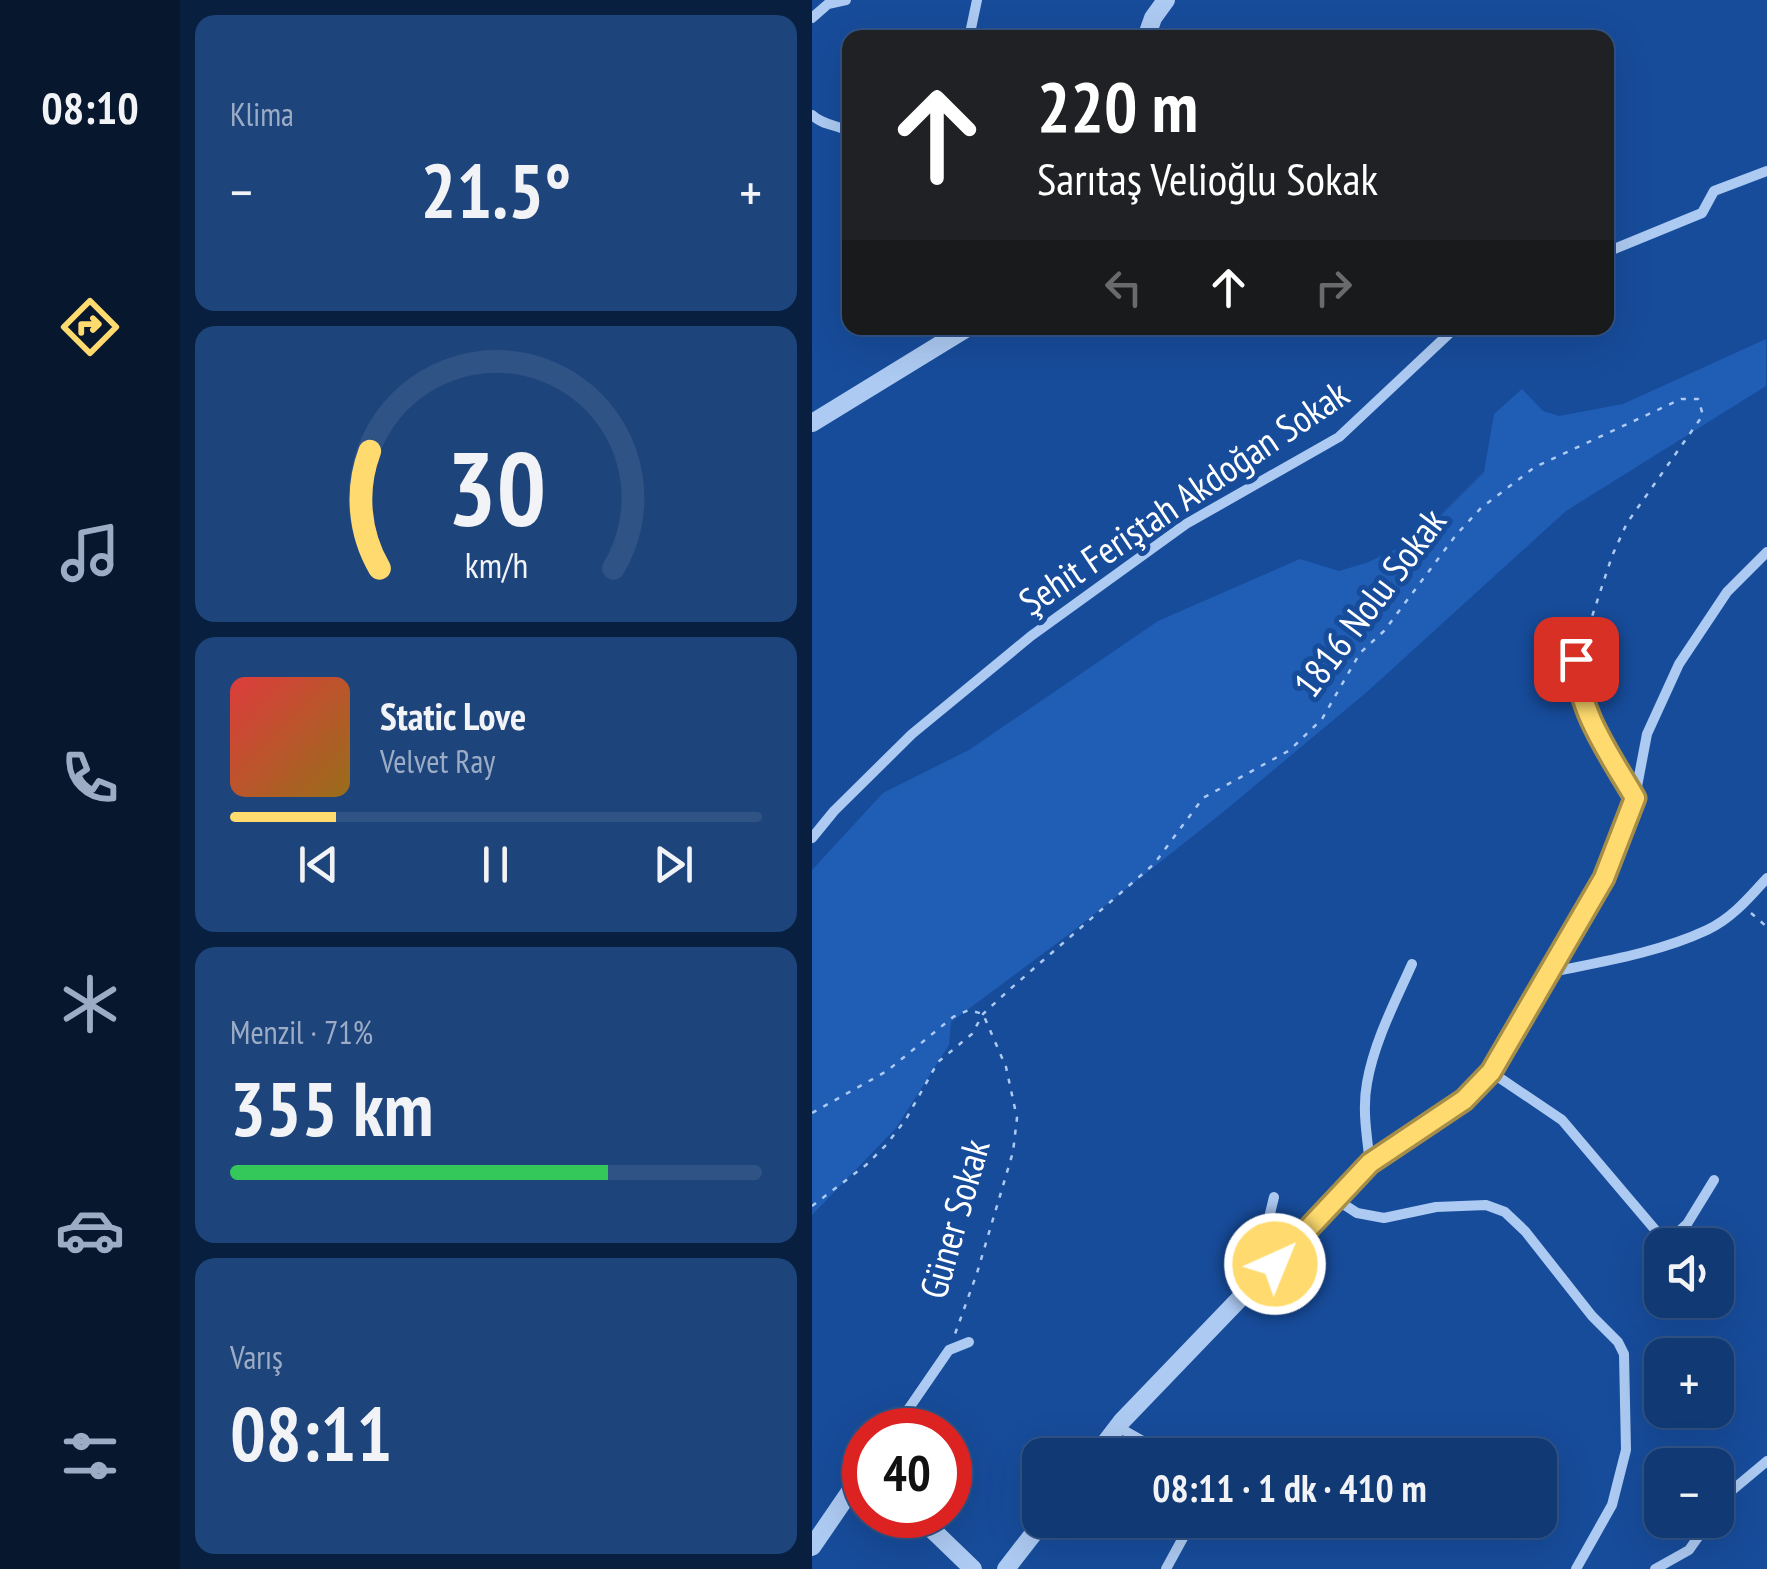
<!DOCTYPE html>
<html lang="tr">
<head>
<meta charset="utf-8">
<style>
	body { margin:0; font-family:"PT Sans Narrow",sans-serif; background:#1e447c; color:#f1f3f6; height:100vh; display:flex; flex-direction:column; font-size:38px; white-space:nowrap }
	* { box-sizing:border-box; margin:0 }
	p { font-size:32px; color:#9cacc5 }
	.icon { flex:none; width:55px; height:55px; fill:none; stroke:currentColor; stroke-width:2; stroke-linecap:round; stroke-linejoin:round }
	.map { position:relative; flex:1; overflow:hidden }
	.panel { display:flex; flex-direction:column; gap:15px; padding:15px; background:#091f40; width:632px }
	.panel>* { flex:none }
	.banner { position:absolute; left:30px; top:30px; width:772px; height:305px; border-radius:20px; box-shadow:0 10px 40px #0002,0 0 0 2px #305386; background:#202124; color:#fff; overflow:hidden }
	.fabs { position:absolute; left:832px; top:1228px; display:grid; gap:20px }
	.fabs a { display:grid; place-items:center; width:90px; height:90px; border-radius:20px; background:#113974; box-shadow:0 10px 40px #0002,0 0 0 2px #305386; font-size:50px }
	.speed { position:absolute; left:30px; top:1408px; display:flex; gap:20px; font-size:50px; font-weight:700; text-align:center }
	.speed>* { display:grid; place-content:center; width:130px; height:130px; border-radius:50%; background:#113974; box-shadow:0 10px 40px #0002,0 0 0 2px #305386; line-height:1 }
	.speed .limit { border:15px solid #d22; background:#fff; color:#111 }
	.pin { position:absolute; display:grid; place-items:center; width:85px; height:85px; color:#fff; margin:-42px; border-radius:20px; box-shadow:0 5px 15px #0006 }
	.me { position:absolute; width:110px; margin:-55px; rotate:44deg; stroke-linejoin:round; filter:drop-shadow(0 0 8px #0008) }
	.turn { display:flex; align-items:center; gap:35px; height:210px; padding:0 30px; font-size:45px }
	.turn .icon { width:130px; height:130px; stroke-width:2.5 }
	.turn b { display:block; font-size:70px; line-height:85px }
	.lanes { display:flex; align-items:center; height:95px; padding:0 30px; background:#0003; justify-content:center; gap:50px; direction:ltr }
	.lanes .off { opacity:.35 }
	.big { font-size:75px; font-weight:700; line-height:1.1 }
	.panel .tile { flex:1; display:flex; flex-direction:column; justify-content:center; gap:15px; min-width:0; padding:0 35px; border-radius:20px; background:#1e447c }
	.panel .dial { align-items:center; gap:0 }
	.dial svg { height:260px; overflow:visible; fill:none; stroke:#305386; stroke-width:7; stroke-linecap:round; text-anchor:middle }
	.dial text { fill:#f1f3f6; stroke:none }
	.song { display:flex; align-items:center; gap:30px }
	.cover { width:120px; height:120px; border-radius:15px; background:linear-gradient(135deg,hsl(0 70% 55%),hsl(40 70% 35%)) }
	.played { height:10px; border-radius:5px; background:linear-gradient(90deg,#ffdb6f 20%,#305386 20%) }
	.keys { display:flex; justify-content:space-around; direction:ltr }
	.heat { display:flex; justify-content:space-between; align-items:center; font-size:55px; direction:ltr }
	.charge { height:15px; border-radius:8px; background:linear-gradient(90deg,#34c759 71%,#305386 0) }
	.trip { position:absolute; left:210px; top:1438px; width:535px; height:100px; border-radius:20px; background:#113974; box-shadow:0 10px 40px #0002,0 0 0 2px #305386; font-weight:700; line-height:100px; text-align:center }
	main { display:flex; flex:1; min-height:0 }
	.tab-bar { display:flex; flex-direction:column; width:180px; justify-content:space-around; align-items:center; background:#07172e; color:#9cacc5 }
	.tab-bar .icon { width:70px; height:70px }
	.tab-bar .on { color:#ffdb6f }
	.tab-bar b { font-size:45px; color:#f1f3f6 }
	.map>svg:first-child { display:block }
	.green { fill:#205db5 }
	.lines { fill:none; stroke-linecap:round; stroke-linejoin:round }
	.path { stroke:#adcaf2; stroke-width:2.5; stroke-dasharray:5 8; stroke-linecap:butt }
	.minor { stroke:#adcaf2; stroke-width:10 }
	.tertiary { stroke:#adcaf2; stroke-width:18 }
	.route-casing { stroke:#a68e48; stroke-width:25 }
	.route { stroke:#ffdb6f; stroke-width:18 }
	.labels { text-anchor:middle; stroke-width:10; stroke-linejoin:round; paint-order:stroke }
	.street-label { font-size:38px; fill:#fff; stroke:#174c9b }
</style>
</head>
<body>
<main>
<nav class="tab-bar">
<b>08:10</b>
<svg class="icon on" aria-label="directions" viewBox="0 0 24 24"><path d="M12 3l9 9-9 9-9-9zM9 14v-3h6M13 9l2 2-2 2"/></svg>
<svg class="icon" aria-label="music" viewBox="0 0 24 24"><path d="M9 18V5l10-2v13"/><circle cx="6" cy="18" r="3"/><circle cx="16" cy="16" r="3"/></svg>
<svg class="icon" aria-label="phone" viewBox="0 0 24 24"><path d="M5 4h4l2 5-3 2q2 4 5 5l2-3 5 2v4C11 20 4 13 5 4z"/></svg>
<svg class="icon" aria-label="climate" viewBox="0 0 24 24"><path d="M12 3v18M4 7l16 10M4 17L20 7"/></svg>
<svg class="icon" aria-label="car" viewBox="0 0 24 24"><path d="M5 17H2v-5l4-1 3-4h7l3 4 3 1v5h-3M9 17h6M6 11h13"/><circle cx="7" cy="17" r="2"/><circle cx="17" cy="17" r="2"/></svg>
<svg class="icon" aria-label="filters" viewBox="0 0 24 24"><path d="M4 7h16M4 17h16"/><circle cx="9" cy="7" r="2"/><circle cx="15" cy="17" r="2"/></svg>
</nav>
<section class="panel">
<div class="tile"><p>Klima</p>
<div class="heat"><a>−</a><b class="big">21.5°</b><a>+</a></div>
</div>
<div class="tile dial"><svg viewBox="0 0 100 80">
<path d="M14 69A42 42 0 1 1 86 69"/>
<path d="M14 69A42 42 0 0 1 11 33" stroke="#ffdb6f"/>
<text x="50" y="56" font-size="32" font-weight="700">30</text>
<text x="50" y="72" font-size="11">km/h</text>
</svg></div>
<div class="tile">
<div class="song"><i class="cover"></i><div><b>Static Love</b><p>Velvet Ray</p></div></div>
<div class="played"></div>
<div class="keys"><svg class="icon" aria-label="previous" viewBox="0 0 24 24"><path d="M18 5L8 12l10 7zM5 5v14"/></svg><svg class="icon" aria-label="pause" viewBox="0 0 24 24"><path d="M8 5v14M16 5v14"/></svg><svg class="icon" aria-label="next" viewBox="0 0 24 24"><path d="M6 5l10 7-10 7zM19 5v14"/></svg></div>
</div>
<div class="tile"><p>Menzil · 71%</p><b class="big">355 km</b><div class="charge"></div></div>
<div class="tile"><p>Varış</p><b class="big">08:11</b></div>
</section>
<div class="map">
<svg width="955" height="1569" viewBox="0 0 955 1569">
	<rect width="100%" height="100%" fill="#174c9b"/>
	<path class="green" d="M954,339v47l-200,125 -198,180 -146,122 -154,122 -117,87 -2,23 -53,83 -84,87v-345l71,-77 86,-43 189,-129 142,-62 39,12 27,-8 50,-23 68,-68 10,-58 28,-25 21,22 16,5 64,-12z"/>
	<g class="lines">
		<g class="path">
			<path d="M939,913l16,14"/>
			<path d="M0,1113l75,-42 66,-54 16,-7 14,4 23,53 11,51 -4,34 -36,121 -22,61"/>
			<path d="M0,1206l54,-41 21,-21 19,-25 32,-57 34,-28 11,-20 26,-24 145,-126 49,-66 87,-48 32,-31 38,-66 24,-22 72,-96 25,-27 54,-41 146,-68h17l5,16 -76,108 -15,33 -30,91"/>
		</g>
		<g class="minor">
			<path d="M0,18l16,-14 18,-4"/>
			<path d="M157,38l8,-38"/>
			<path d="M0,115c12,11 24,9 38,17"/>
			<path d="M795,252l95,-39 12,-22 53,-20"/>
			<path d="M764,659c1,51 34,96 59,138"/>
			<path d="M0,838l22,-27 78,-77 119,-98 155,-112 153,-87 116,-109"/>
			<path d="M735,973l57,-95 31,-81 12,-63 32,-70 48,-72 40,-40"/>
			<path d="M735,973c53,-11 111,-20 160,-43 24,-11 42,-32 60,-52"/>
			<path d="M679,1072l71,48 95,112 17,4 13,-12 27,-44"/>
			<path d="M558,1163c-3,-26 -8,-54 -3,-80 7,-41 28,-81 45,-119"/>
			<path d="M462,1197l-7,29 8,38"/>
			<path d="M525,1200l20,13 27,5 52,-11 50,-2 19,7 20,19 67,85 26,26 6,12 2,96 -14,55 -36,64"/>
			<path d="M306,1427l50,28"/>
			<path d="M82,1430l55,-80 20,-8"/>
			<path d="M905,1509l7,-12 43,-36"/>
			<path d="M354,1569l18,-33 2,-16"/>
			<path d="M843,1569l34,-19 21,-30"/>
		</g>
		<g class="tertiary">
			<path d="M334,38l7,-20 13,-18"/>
			<path d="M0,423l155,-95"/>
			<path d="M284,1455l26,-34 248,-258 94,-63 27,-28 56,-99"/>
			<path d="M105,1515l56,54"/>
			<path d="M0,1547l52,-76"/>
			<path d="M194,1569l38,-49"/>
		</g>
	</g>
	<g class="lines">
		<g class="route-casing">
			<path id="route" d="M463,1264l95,-101 94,-63 27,-28 113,-194 31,-80c-25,-43 -58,-88 -59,-139"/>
		</g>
		<use href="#route" class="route"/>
	</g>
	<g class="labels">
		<g class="street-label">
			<text transform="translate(372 498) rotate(-34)" y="13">Şehit Feriştah Akdoğan Sokak</text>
			<text transform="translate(558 603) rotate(-53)" y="13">1816 Nolu Sokak</text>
			<text transform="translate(143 1219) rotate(-74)" y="13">Güner Sokak</text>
		</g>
	</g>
</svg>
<div class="fabs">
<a><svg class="icon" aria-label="sound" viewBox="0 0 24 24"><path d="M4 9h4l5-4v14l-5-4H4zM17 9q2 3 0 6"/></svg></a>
<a>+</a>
<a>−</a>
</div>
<div class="speed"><div class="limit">40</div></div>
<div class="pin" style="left:764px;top:659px;background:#d93025"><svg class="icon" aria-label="arrive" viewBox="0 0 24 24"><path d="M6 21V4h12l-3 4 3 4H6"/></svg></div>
<svg class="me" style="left:463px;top:1264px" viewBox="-20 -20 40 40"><circle r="17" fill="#ffdb6f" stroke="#fff" stroke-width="3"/><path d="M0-11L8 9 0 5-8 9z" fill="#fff"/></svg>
<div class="trip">08:11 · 1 dk · 410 m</div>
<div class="banner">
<div class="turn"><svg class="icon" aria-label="ahead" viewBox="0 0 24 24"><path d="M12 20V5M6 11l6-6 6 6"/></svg><div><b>220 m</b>Sarıtaş Velioğlu Sokak</div></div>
<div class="lanes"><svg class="icon off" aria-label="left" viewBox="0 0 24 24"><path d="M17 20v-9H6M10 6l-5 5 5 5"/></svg><svg class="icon" aria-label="ahead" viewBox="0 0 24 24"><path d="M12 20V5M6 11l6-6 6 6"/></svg><svg class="icon off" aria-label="right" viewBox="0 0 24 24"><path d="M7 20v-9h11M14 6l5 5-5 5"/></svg></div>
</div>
</div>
</main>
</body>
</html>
